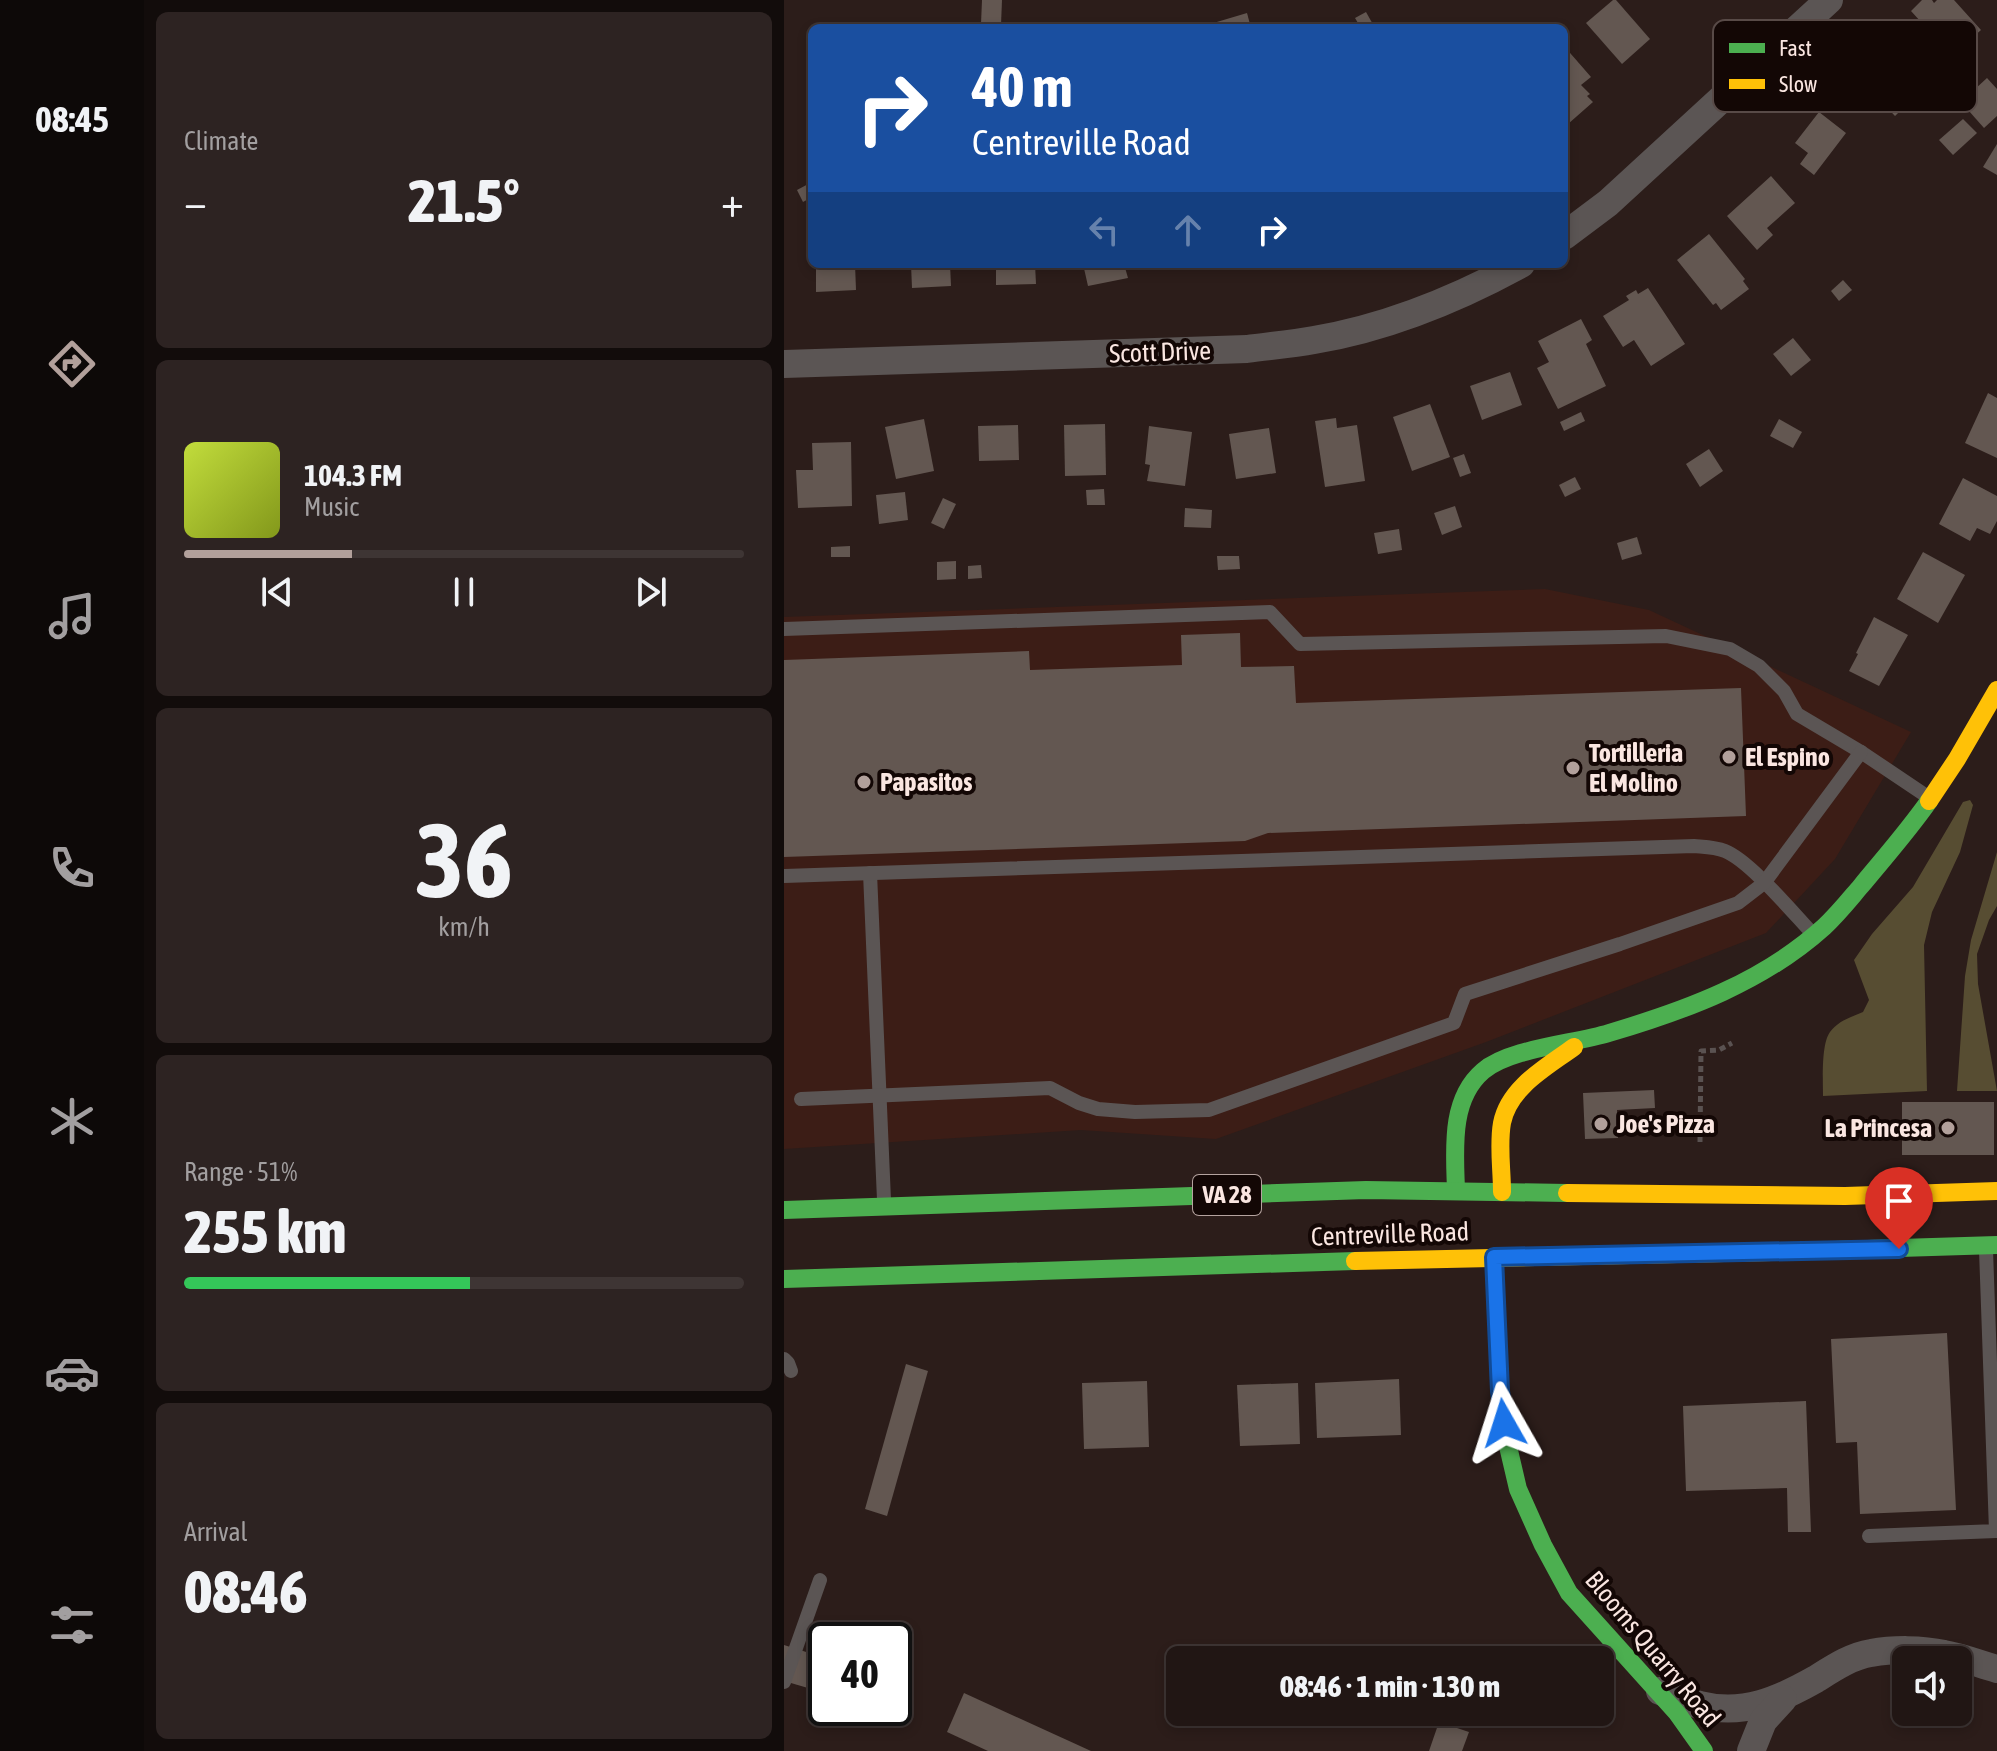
<!DOCTYPE html>
<html lang="en">
<head>
<meta charset="utf-8">
<style>
	body { margin:0; font-family:"Asap Condensed",sans-serif; background:#2d2322; color:#f1f3f6; height:100vh; display:flex; flex-direction:column; font-size:30px; white-space:nowrap }
	* { box-sizing:border-box; margin:0 }
	p { font-size:26px; color:#a29fa0 }
	.icon { flex:none; width:44px; height:44px; fill:none; stroke:currentColor; stroke-width:2; stroke-linecap:round; stroke-linejoin:round }
	.map { position:relative; flex:1; overflow:hidden }
	.panel { display:flex; flex-direction:column; gap:12px; padding:12px; background:#120c0b; width:640px }
	.panel>* { flex:none }
	.banner { position:absolute; left:24px; top:24px; width:760px; height:244px; border-radius:12px; box-shadow:0 4px 12px #0003,0 0 0 2px #3e3534; background:#1a4fa0; color:#fff; overflow:hidden }
	.tools { position:absolute; left:1108px; top:1646px; display:grid; gap:16px }
	.tools a { display:grid; place-items:center; width:80px; height:80px; border-radius:12px; background:#211614; box-shadow:0 4px 12px #0003,0 0 0 2px #3e3534; font-size:40px }
	.speed { position:absolute; left:24px; top:1622px; display:flex; gap:16px; font-size:40px; font-weight:700; text-align:center }
	.speed>* { display:grid; place-content:center; width:104px; height:104px; border-radius:50%; background:#211614; box-shadow:0 4px 12px #0003,0 0 0 2px #3e3534; line-height:1 }
	.speed .limit { border:4px solid #111; border-radius:12px; background:#fff; color:#111 }
	.pin { position:absolute; display:grid; place-items:center; width:68px; height:68px; color:#fff; margin:-82px -34px; border-radius:50% 50% 50% 0; rotate:-45deg; box-shadow:0 0 8px #0007 }
	.pin .icon { rotate:45deg }
	.me { position:absolute; width:88px; margin:-44px; rotate:354deg; stroke-linejoin:round; filter:drop-shadow(0 0 6px #0008) }
	.turn { display:flex; align-items:center; gap:28px; height:168px; padding:0 32px; font-size:36px }
	.turn .icon { width:104px; height:104px; stroke-width:2.5 }
	.turn b { display:block; font-size:56px; line-height:68px }
	.lanes { display:flex; align-items:center; height:76px; padding:0 32px; background:#0003; justify-content:center; gap:40px; direction:ltr }
	.lanes .off { opacity:.35 }
	.big { font-size:60px; font-weight:800; line-height:1.1 }
	.panel .tile { flex:1; display:flex; flex-direction:column; justify-content:center; gap:12px; min-width:0; padding:0 28px; border-radius:12px; background:#2d2322 }
	.panel .dial { align-items:center; gap:0 }
	.dial b { font-size:104px; line-height:1 }
	.song { display:flex; align-items:center; gap:24px }
	.cover { width:96px; height:96px; border-radius:12px; background:linear-gradient(135deg,hsl(70 70% 55%),hsl(70 70% 35%)) }
	.played { height:8px; border-radius:4px; background:linear-gradient(90deg,#b2a09b 30%,#3e3534 30%) }
	.keys { display:flex; justify-content:space-around; direction:ltr }
	.heat { display:flex; justify-content:space-between; align-items:center; font-size:44px; direction:ltr }
	.charge { height:12px; border-radius:6px; background:linear-gradient(90deg,#34c759 51%,#3e3534 0) }
	.trip { position:absolute; left:382px; top:1646px; width:448px; height:80px; border-radius:12px; background:#211614; box-shadow:0 4px 12px #0003,0 0 0 2px #3e3534; font-weight:800; line-height:80px; text-align:center }
	main { display:flex; flex:1; min-height:0 }
	.tabs { display:flex; flex-direction:column; width:144px; justify-content:space-around; align-items:center; background:#0d0908; color:#a29fa0 }
	.tabs .icon { width:56px; height:56px }
	.tabs .current { color:#b2a09b }
	.tabs b { font-size:36px; color:#f1f3f6 }
	.map>svg:first-child { display:block }
	.built { fill:#3c1d16 }
	.forest { fill:#574d32 }
	.building { fill:#635751 }
	.lines { fill:none; stroke-linecap:round; stroke-linejoin:round }
	.path { stroke:#5a5251; stroke-width:5; stroke-dasharray:6 4; stroke-linecap:butt }
	.lane { stroke:#5b5554; stroke-width:14 }
	.street { stroke:#5b5554; stroke-width:28 }
	.fast { stroke:#4caf50; stroke-width:18 }
	.slow { stroke:#ffc107; stroke-width:18 }
	.route-casing { stroke:#114b97; stroke-width:20 }
	.route { stroke:#1a73e8; stroke-width:14 }
	.poi-dot { fill:#b2a09b; stroke:#130705; stroke-width:3 }
	.labels { text-anchor:middle; stroke-width:8; stroke-linejoin:round; paint-order:stroke }
	.shield { fill:#130705; stroke:#b5a39f; stroke-width:2 }
	.shield-label { font-size:24px; font-weight:bold; fill:#fae6e1 }
	.street-label { font-size:26px; fill:#fae6e1; stroke:#130705 }
	.poi-label { font-size:26px; font-weight:bold; fill:#fae6e1; stroke:#130705; text-anchor:start }
	.key { fill:#130705; stroke:#584a47; stroke-width:2 }
	.key-label { font-size:22px; fill:#fae6e1 }
</style>
</head>
<body>
<main>
<nav class="tabs">
<b>08:45</b>
<svg class="icon current" aria-label="directions" viewBox="0 0 24 24"><path d="M12 3l9 9-9 9-9-9zM9 14v-3h6M13 9l2 2-2 2"/></svg>
<svg class="icon" aria-label="music" viewBox="0 0 24 24"><path d="M9 18V5l10-2v13"/><circle cx="6" cy="18" r="3"/><circle cx="16" cy="16" r="3"/></svg>
<svg class="icon" aria-label="phone" viewBox="0 0 24 24"><path d="M5 4h4l2 5-3 2q2 4 5 5l2-3 5 2v4C11 20 4 13 5 4z"/></svg>
<svg class="icon" aria-label="climate" viewBox="0 0 24 24"><path d="M12 3v18M4 7l16 10M4 17L20 7"/></svg>
<svg class="icon" aria-label="car" viewBox="0 0 24 24"><path d="M5 17H2v-5l4-1 3-4h7l3 4 3 1v5h-3M9 17h6M6 11h13"/><circle cx="7" cy="17" r="2"/><circle cx="17" cy="17" r="2"/></svg>
<svg class="icon" aria-label="filters" viewBox="0 0 24 24"><path d="M4 7h16M4 17h16"/><circle cx="9" cy="7" r="2"/><circle cx="15" cy="17" r="2"/></svg>
</nav>
<section class="panel">
<div class="tile"><p>Climate</p>
<div class="heat"><a>−</a><b class="big">21.5°</b><a>+</a></div>
</div>
<div class="tile">
<div class="song"><i class="cover"></i><div><b>104.3 FM</b><p>Music</p></div></div>
<div class="played"></div>
<div class="keys"><svg class="icon" aria-label="previous" viewBox="0 0 24 24"><path d="M18 5L8 12l10 7zM5 5v14"/></svg><svg class="icon" aria-label="pause" viewBox="0 0 24 24"><path d="M8 5v14M16 5v14"/></svg><svg class="icon" aria-label="next" viewBox="0 0 24 24"><path d="M6 5l10 7-10 7zM19 5v14"/></svg></div>
</div>
<div class="tile dial"><b>36</b><p>km/h</p></div>
<div class="tile"><p>Range · 51%</p><b class="big">255 km</b><div class="charge"></div></div>
<div class="tile"><p>Arrival</p><b class="big">08:46</b></div>
</section>
<div class="map">
<svg width="1213" height="1751" viewBox="0 0 1213 1751">
	<rect width="100%" height="100%" fill="#2c1d1a"/>
	<path class="built" d="M761,589l104,21 262,122 -76,127 -69,74 -280,109 -270,97 -135,-9 -297,19v-532z"/>
	<g class="forest">
		<path d="M1186,800l3,5 -13,47 -28,60 -8,33 3,146 -104,5c0,-15 -2,-52 7,-64 8,-11 21,-15 33,-20l6,-12 -15,-40 18,-26 41,-47 50,-85z"/>
		<path d="M1213,852v54l-8,14 -12,34 1,30 19,107h-40l8,-115 6,-36z"/>
	</g>
	<g class="building">
		<path d="M198,0h20l-1,25 -20,-1z"/>
		<path d="M829,0h3l34,39 -28,25 -36,-41z"/>
		<path d="M1138,0h10l2,3 3,-3h17l27,30 -29,26 -41,-45z"/>
		<path d="M582,12l9,16h-14l-6,-10z"/>
		<path d="M463,13l4,15h-51v-1z"/>
		<path d="M780,46l27,31 -10,8 9,9 -3,2 6,6 -25,22 -4,-5z"/>
		<path d="M1095,49l41,44 -8,7 2,2 -11,9 -1,-2 -7,7 -17,-18 -5,4 -23,-25z"/>
		<path d="M1203,78l10,11v27l-13,12 -23,-26z"/>
		<path d="M1035,112l27,21 -32,42 -14,-11 8,-11 -13,-10z"/>
		<path d="M1179,119l14,14 -24,22 -14,-15z"/>
		<path d="M1213,144v31l-14,-8z"/>
		<path d="M987,176l24,27 -28,25 6,7 -16,15 -30,-34z"/>
		<path d="M28,182v15l-9,5 -6,-12z"/>
		<path d="M925,234l36,45 -2,2 6,8 -28,21 -5,-7 -3,2 -36,-45z"/>
		<path d="M32,264h39l1,26 -40,2z"/>
		<path d="M127,264h39l1,22 -39,2z"/>
		<path d="M212,264h39l1,20 -40,1z"/>
		<path d="M299,264h41l4,14 -40,8z"/>
		<path d="M380,264h39v5l-39,1z"/>
		<path d="M1059,280l9,10 -13,11 -8,-10z"/>
		<path d="M864,288l37,56 -34,22 -17,-26 -11,7 -20,-31 26,-16 -3,-4 10,-6 2,4z"/>
		<path d="M797,319l11,21 -6,4 20,42 -48,23 -21,-41 12,-6 -11,-21z"/>
		<path d="M1009,338l18,22 -20,16 -18,-22z"/>
		<path d="M726,372l12,33 -40,15 -12,-34z"/>
		<path d="M1204,393l9,5v60l-32,-15z"/>
		<path d="M646,404l20,53 -38,14 -19,-54z"/>
		<path d="M797,412l4,9 -21,10 -4,-9z"/>
		<path d="M552,418l1,10 20,-3 8,56 -40,6 -10,-66z"/>
		<path d="M140,419l10,52 -38,8 -11,-52z"/>
		<path d="M995,419l23,13 -9,16 -23,-12z"/>
		<path d="M321,424l1,51 -41,1 -1,-51z"/>
		<path d="M234,425l1,35 -40,1 -1,-35z"/>
		<path d="M365,426l43,6 -7,54 -38,-5 3,-16 -5,-1z"/>
		<path d="M485,428l7,45 -40,6 -7,-45z"/>
		<path d="M67,442l1,64 -54,2 -2,-38h17l-1,-27z"/>
		<path d="M925,449l14,22 -23,16 -14,-23z"/>
		<path d="M680,454l7,19 -11,4 -7,-19z"/>
		<path d="M791,477l6,12 -16,8 -6,-12z"/>
		<path d="M1179,478l34,18v25l-7,13 -13,-6 -7,13 -31,-17z"/>
		<path d="M320,489l1,16h-18l-1,-15z"/>
		<path d="M121,492l3,28 -29,4 -3,-29z"/>
		<path d="M159,498l13,6 -12,25 -13,-6z"/>
		<path d="M671,506l7,21 -20,8 -8,-22z"/>
		<path d="M401,508l27,2 -1,18 -27,-1z"/>
		<path d="M615,529l3,21 -24,4 -4,-21z"/>
		<path d="M853,537l5,17 -20,6 -5,-17z"/>
		<path d="M66,546v11h-19v-10z"/>
		<path d="M1139,552l42,23 -27,48 -41,-24z"/>
		<path d="M433,556h22l1,13 -22,1z"/>
		<path d="M172,561v18l-19,1v-18z"/>
		<path d="M197,565l1,13 -14,1v-13z"/>
		<path d="M1090,617l34,18 -29,51 -30,-15 9,-17 -2,-1z"/>
		<path d="M456,633l1,34 53,-1 2,37 445,-15 5,128 -478,17 -23,8 -461,16v-197l245,-9 1,19 152,-5 -1,-30z"/>
		<path d="M870,1090l1,18 -38,2 1,28 -33,1 -2,-46z"/>
		<rect x="1118" y="1102" width="92" height="53"/>
		<path d="M1163,1333l9,177 -96,4 -3,-72 -21,1 -5,-104z"/>
		<path d="M122,1364l22,7 -41,145 -22,-7z"/>
		<path d="M615,1379l2,56 -84,3 -2,-55z"/>
		<path d="M363,1381l2,66 -65,2 -2,-66z"/>
		<path d="M514,1383l2,61 -60,2 -3,-61z"/>
		<path d="M1022,1401l5,131h-23l-1,-44 -101,3 -3,-85z"/>
		<path d="M0,1645l35,11 -11,32 -24,-7z"/>
		<path d="M180,1693l127,58h-103l-41,-19z"/>
		<path d="M655,1722l30,10 -7,19h-33z"/>
	</g>
	<g class="lines">
		<path class="path" d="M916,1142l1,-91 18,-1 13,-7"/>
		<g class="lane">
			<path d="M0,629l486,-17 30,32 366,-8 64,13 29,17 25,25 13,23 64,38 70,47"/>
			<path d="M86,873l14,327"/>
			<path d="M0,876l910,-30c11,1 21,1 31,5 25,10 68,62 88,83"/>
			<path d="M17,1099l249,-11 29,15 19,6 37,3 74,-2 245,-87 11,-29 155,-50 118,-41 26,-20 97,-131"/>
			<path d="M0,1359l4,4 3,8"/>
			<path d="M1085,1536l127,-5 -10,-281"/>
			<path d="M0,1682l36,-102"/>
		</g>
		<g class="street">
			<path d="M780,236l44,-33 221,-203"/>
			<path d="M0,364l463,-15c22,-3 45,-5 67,-9 72,-12 143,-41 207,-76"/>
			<path d="M876,1691c13,5 26,11 40,14 43,11 79,-5 116,-26 16,-10 35,-23 55,-26 22,-4 51,-4 73,1 18,3 35,10 53,15"/>
			<path d="M967,1751l12,-30 20,-22"/>
		</g>
		<g class="fast">
			<path d="M672,1191c-1,-39 -7,-91 27,-120 27,-23 91,-27 126,-38 78,-23 154,-51 215,-106 14,-13 25,-27 37,-41 23,-28 47,-55 68,-85"/>
			<path d="M0,1210l582,-20 201,3"/>
			<path d="M987,1252l226,-7"/>
			<path d="M710,1257l6,134 7,51 11,47 25,56 26,48 108,120 27,38"/>
			<path d="M0,1279l571,-18"/>
		</g>
		<g class="slow">
			<path d="M1145,801l28,-42 40,-69"/>
			<path d="M718,1192c0,-23 -4,-47 0,-69 7,-36 45,-56 72,-76"/>
			<path d="M783,1193l278,3 152,-5"/>
			<path d="M571,1261l416,-9"/>
		</g>
	</g>
	<g class="lines">
		<g class="route-casing">
			<path id="route" d="M720,1423l-4,-32 -6,-134 405,-8"/>
		</g>
		<use href="#route" class="route"/>
	</g>
	<g class="poi-dot">
		<circle cx="945" cy="757" r="8"/>
		<circle cx="789" cy="768" r="8"/>
		<circle cx="80" cy="782" r="8"/>
		<circle cx="817" cy="1124" r="8"/>
		<circle cx="1164" cy="1128" r="8"/>
	</g>
	<g class="labels">
		<rect class="shield" x="409" y="1175" width="68" height="40" rx="6"/>
		<g class="shield-label">
			<text x="443" y="1203">VA 28</text>
		</g>
		<g class="street-label">
			<text transform="translate(376 352) rotate(-2)" y="9">Scott Drive</text>
			<text transform="translate(606 1234) rotate(-2)" y="9">Centreville Road</text>
			<text transform="translate(869 1649) rotate(50)" y="9">Blooms Quarry Road</text>
		</g>
		<g class="poi-label">
			<text x="805" y="762">Tortilleria<tspan x="805" dy="30">El Molino</tspan></text>
			<text x="961" y="766">El Espino</text>
			<text x="96" y="791">Papasitos</text>
			<text x="833" y="1133">Joe's Pizza</text>
			<text x="1148" y="1137" text-anchor="end">La Princesa</text>
		</g>
	</g>
	<rect x="929" y="20" width="264" height="92" rx="12" class="key"/>
	<rect x="945" y="43" width="36" height="10" fill="#4caf50"/>
	<rect x="945" y="79" width="36" height="10" fill="#ffc107"/>
	<g class="key-label">
		<text x="995" y="56">Fast</text>
		<text x="995" y="92">Slow</text>
	</g>
</svg>
<div class="tools">
<a><svg class="icon" aria-label="sound" viewBox="0 0 24 24"><path d="M4 9h4l5-4v14l-5-4H4zM17 9q2 3 0 6"/></svg></a>
</div>
<div class="speed"><div class="limit">40</div></div>
<div class="pin" style="left:1115px;top:1249px;background:#d93025"><svg class="icon" aria-label="arrive" viewBox="0 0 24 24"><path d="M6 21V4h12l-3 4 3 4H6"/></svg></div>
<svg class="me" style="left:720px;top:1423px" viewBox="-20 -20 40 40"><path d="M0-17L14 15 0 8-14 15z" fill="#1a73e8" stroke="#fff" stroke-width="4"/></svg>
<div class="trip">08:46 · 1 min · 130 m</div>
<div class="banner">
<div class="turn"><svg class="icon" aria-label="right" viewBox="0 0 24 24"><path d="M7 20v-9h11M14 6l5 5-5 5"/></svg><div><b>40 m</b>Centreville Road</div></div>
<div class="lanes"><svg class="icon off" aria-label="left" viewBox="0 0 24 24"><path d="M17 20v-9H6M10 6l-5 5 5 5"/></svg><svg class="icon off" aria-label="ahead" viewBox="0 0 24 24"><path d="M12 20V5M6 11l6-6 6 6"/></svg><svg class="icon" aria-label="right" viewBox="0 0 24 24"><path d="M7 20v-9h11M14 6l5 5-5 5"/></svg></div>
</div>
</div>
</main>
</body>
</html>
